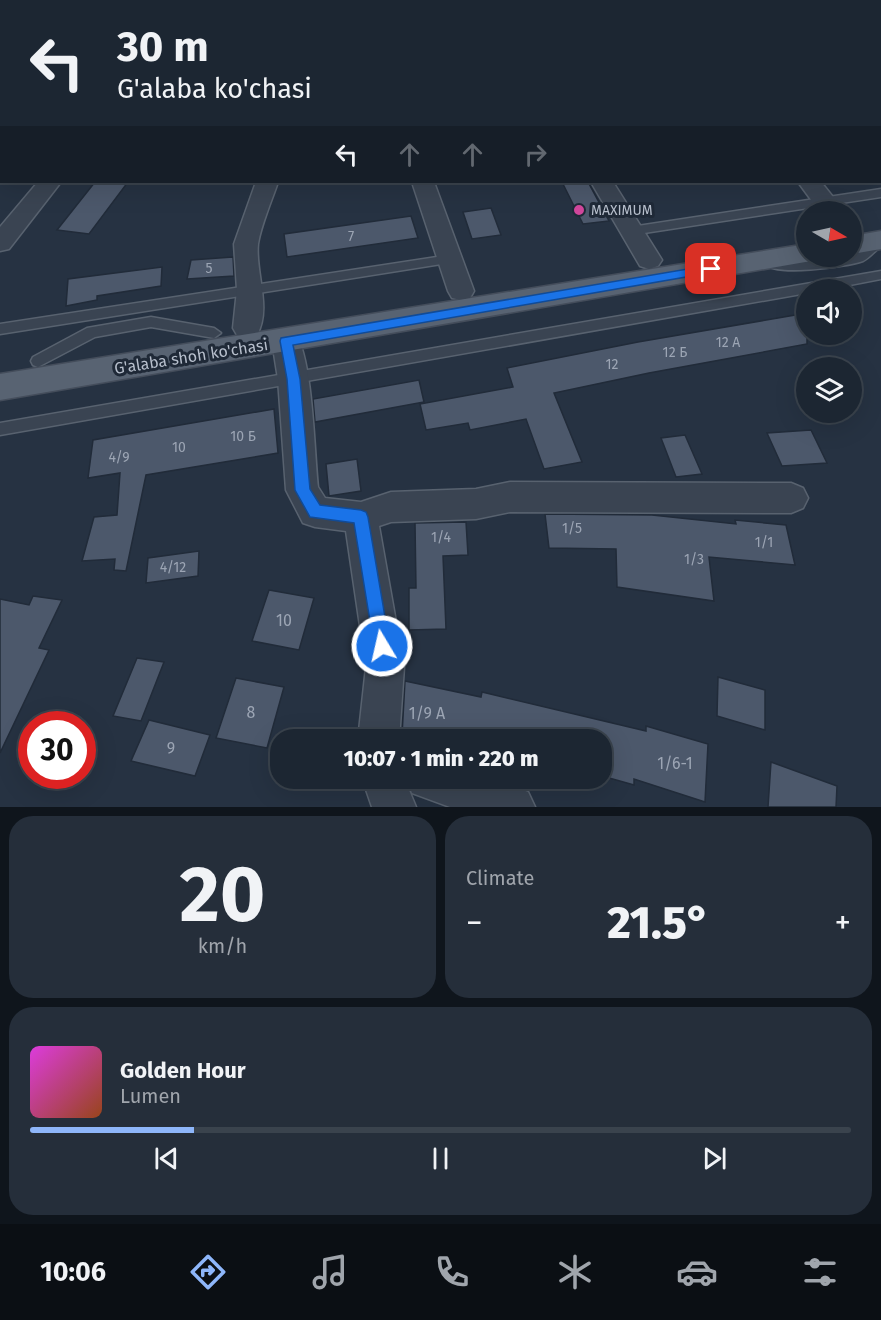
<!DOCTYPE html>
<html lang="en">
<head>
<meta charset="utf-8">
<style>
	body { margin:0; font-family:"Fira Sans",sans-serif; background:#252e3a; color:#f1f3f6; height:100vh; display:flex; flex-direction:column; font-size:22px; white-space:nowrap }
	* { box-sizing:border-box; margin:0 }
	p { font-size:20px; color:#a0a5ac }
	.icon { flex:none; width:33px; height:33px; fill:none; stroke:currentColor; stroke-width:2; stroke-linecap:round; stroke-linejoin:round }
	.map { position:relative; height:807px; overflow:hidden }
	.side { display:flex; flex-direction:column; gap:9px; padding:9px; background:#0f151c; flex:1 }
	.side>* { flex:none }
	.top-card { position:absolute; left:0px; top:0px; width:882px; height:183px; box-shadow:0 6px 24px #0002,0 0 0 2px #3a434d; background:#1c2632; color:#f1f3f6; overflow:hidden }
	.needle { width:39px; rotate:99deg }
	.buttons { position:absolute; left:796px; top:201px; display:grid; gap:12px }
	.buttons a { display:grid; place-items:center; width:66px; height:66px; border-radius:50%; background:#1c2632; box-shadow:0 6px 24px #0002,0 0 0 2px #3a434d; font-size:30px }
	.speed { position:absolute; left:18px; top:711px; display:flex; gap:12px; font-size:30px; font-weight:700; text-align:center }
	.speed>* { display:grid; place-content:center; width:78px; height:78px; border-radius:50%; background:#1c2632; box-shadow:0 6px 24px #0002,0 0 0 2px #3a434d; line-height:1 }
	.speed .limit { border:9px solid #d22; background:#fff; color:#111 }
	.pin { position:absolute; display:grid; place-items:center; width:51px; height:51px; color:#fff; margin:-26px; border-radius:12px; box-shadow:0 3px 9px #0006 }
	.me { position:absolute; width:66px; margin:-33px; rotate:351deg; stroke-linejoin:round; filter:drop-shadow(0 0 4px #0008) }
	.turn { display:flex; align-items:center; gap:21px; height:126px; padding:0 18px; font-size:27px }
	.turn .icon { width:78px; height:78px; stroke-width:2.5 }
	.turn b { display:block; font-size:42px; line-height:51px }
	.lanes { display:flex; align-items:center; height:57px; padding:0 18px; background:#0003; justify-content:center; gap:30px; direction:ltr }
	.lanes .off { opacity:.35 }
	.big { font-size:45px; font-weight:800; line-height:1.1 }
	.side .tile { flex:1; display:flex; flex-direction:column; justify-content:center; gap:9px; min-width:0; padding:0 21px; border-radius:24px; background:#252e3a }
	.side .dial { align-items:center; gap:0 }
	.dial b { font-size:78px; line-height:1 }
	.song { display:flex; align-items:center; gap:18px }
	.cover { width:72px; height:72px; border-radius:9px; background:linear-gradient(135deg,hsl(300 70% 55%),hsl(20 70% 35%)) }
	.played { height:6px; border-radius:3px; background:linear-gradient(90deg,#8eb6fa 20%,#3a434d 20%) }
	.keys { display:flex; justify-content:space-around; direction:ltr }
	.heat { display:flex; justify-content:space-between; align-items:center; font-size:33px; direction:ltr }
	.side .tiles { flex:1; display:grid; gap:9px; grid-template-columns:1fr 1fr }
	.tile:last-child { grid-column:span 2 }
	.trip { position:absolute; left:270px; top:729px; width:342px; height:60px; border-radius:24px; background:#1c2632; box-shadow:0 6px 24px #0002,0 0 0 2px #3a434d; font-weight:800; line-height:60px; text-align:center }
	.menu { display:flex; height:96px; justify-content:space-around; align-items:center; background:#0b0f14; color:#a0a5ac }
	.menu .icon { width:42px; height:42px }
	.menu .on { color:#8eb6fa }
	.menu b { font-size:27px; color:#f1f3f6 }
	.map>svg:first-child { display:block }
	.building { fill:#4c586b; stroke:#212b39; stroke-width:1.5 }
	.lines { fill:none; stroke-linecap:round; stroke-linejoin:round }
	.service-casing { stroke:#58626f; stroke-width:3 }
	.minor-casing { stroke:#58626f; stroke-width:3 }
	.secondary-casing { stroke:#58626f; stroke-width:3 }
	.primary-casing { stroke:#444d5b; stroke-width:3 }
	.service { fill:#3a4452; fill-rule:evenodd }
	.minor { fill:#3a4452; fill-rule:evenodd }
	.secondary { fill:#485265; fill-rule:evenodd }
	.primary { fill:#586372; fill-rule:evenodd }
	.route { fill:#1a73e8; stroke:#114b97; stroke-width:1.5 }
	.hotel-dot { fill:#d1479c; stroke:#1f2937; stroke-width:2 }
	.labels { text-anchor:middle; stroke-width:6; stroke-linejoin:round; paint-order:stroke }
	.far-poi-label { font-size:14px; fill:#b7bfcc; stroke:#1f2937; text-anchor:start }
	.number-label { font-size:14px; fill:#9ca5b4 }
	.street-label { font-size:16px; fill:#b7bfcc; stroke:#1f2937 }
	.near-number-label { font-size:16px; fill:#9ca5b4 }
</style>
</head>
<body>
<div class="map">
<svg width="881" height="807" viewBox="0 0 881 807">
	<rect width="100%" height="100%" fill="#263242"/>
	<g class="building">
		<path d="M95,182h33l-39,52 -32,-4z"/>
		<path d="M562,182h26l21,39 -26,3z"/>
		<path d="M491,208l10,27 -29,4 -9,-27z"/>
		<path d="M411,216l7,22 -131,19 -3,-23z"/>
		<path d="M233,257l1,19 -47,3 4,-19z"/>
		<path d="M162,267l-1,19 -64,10v4l-31,6 2,-27z"/>
		<path d="M807,313v31l-158,29 -95,20 28,69 -38,7 -18,-50 -56,11 -2,-7 -42,7 -6,-26 93,-17 -6,-19 131,-26z"/>
		<path d="M419,380l5,22 -109,20 -2,-23z"/>
		<path d="M274,409l4,44 -132,22 -20,96 -12,-1 1,-11 -33,2 12,-44 23,-2 3,-42 -32,5 5,-38z"/>
		<path d="M811,430l16,33 -45,3 -15,-33z"/>
		<path d="M685,435l17,39 -26,3 -15,-39z"/>
		<path d="M357,459l4,32 -32,5 -3,-32z"/>
		<path d="M545,514l107,1 84,9 -1,-4 51,5 9,40 -86,-8 5,44 -97,-14 -1,-38 -67,-1z"/>
		<path d="M466,522l2,33 -25,1 3,73 -37,1v-42h7l-1,-65z"/>
		<path d="M199,551l-1,25 -52,7 2,-25z"/>
		<path d="M269,590l45,8 -15,52 -47,-9z"/>
		<path d="M33,596l29,4 -23,48 10,2 -49,103v-154l29,6z"/>
		<path d="M137,658l27,4 -23,59 -28,-5z"/>
		<path d="M718,677l47,13v40l-48,-14z"/>
		<path d="M236,678l48,9 -17,61 -51,-10z"/>
		<path d="M405,681l76,16 1,-5 164,39v-5l62,18 -3,58 -71,-23v6l-32,-9v-36h-180l-20,-5z"/>
		<path d="M149,720l61,15 -15,41 -64,-15z"/>
		<path d="M771,762l66,24 -1,21h-68z"/>
	</g>
	<g class="lines">
		<g class="service-casing">
			<g id="service">
				<path d="M881,189v8l-250,38 -6,-4 6,-4z"/>
				<path d="M881,236v10c-6,5 -12,12 -18,15 -17,6 -89,16 -100,2l6,-4 37,3 46,-6v-2z"/>
				<path d="M450,255l6,4 -2,3 -454,72v-10z"/>
				<path d="M881,271v8l-57,11h-17v3l-807,142v-12z"/>
				<path d="M151,317l63,11 7,5 -7,5 -63,-11 -56,10 -57,30 -5,-2 -2,-4 2,-4 54,-29z"/>
			</g>
		</g>
		<g class="minor-casing">
			<g id="minor">
				<path d="M58,0h24l-25,2z"/>
				<path d="M675,0h16l1,2h-17z"/>
				<path d="M764,0h28l-29,2z"/>
				<path d="M855,0h16l1,2h-17z"/>
				<path d="M0,6h2l-2,11z"/>
				<rect x="0" y="69" width="2" height="12"/>
				<rect x="880" y="120" width="1" height="12"/>
				<path d="M38,182h23l-52,67 -9,2v-24z"/>
				<path d="M256,182h22c-6,18 -17,43 -20,62 -3,28 14,64 -1,91l-10,3 -10,-3 -4,-7 4,-38 -3,-46z"/>
				<path d="M412,182h22l40,109 -4,7 -9,2 -9,-2 -4,-7z"/>
				<path d="M591,182h22l49,78 -4,6 -9,3 -9,-3z"/>
				<path d="M798,182h23l24,30h-25z"/>
				<path d="M286,330l10,4c17,30 18,115 22,153l7,11 36,4 30,-10 85,-3 34,-7 281,1 12,5 5,10 -5,10 -12,5 -281,-1 -34,7 -85,3 -12,4 25,141 -5,73h-41l8,-73 -20,-136 -31,-4 -12,-4 -17,-33 -8,-111 -6,-38 4,-7z"/>
				<path d="M362,778h42l12,29h-44z"/>
				<path d="M406,778h86l36,14 7,15h-85l-38,-14z"/>
			</g>
		</g>
		<g class="secondary-casing">
			<path id="secondary" d="M0,0h12l-10,2 -2,6z"/>
		</g>
		<g class="primary-casing">
			<g id="primary">
				<path d="M881,231v18l-29,5v-18z"/>
				<path d="M807,244v12h12l-2,4 -817,140v-26z"/>
			</g>
		</g>
		<use href="#service" class="service"/>
		<use href="#minor" class="minor"/>
		<use href="#secondary" class="secondary"/>
		<use href="#primary" class="primary"/>
	</g>
	<path class="route" d="M711,265l5,4 -1,3 -422,73 7,34 10,110 10,16 41,5 5,2 2,5 22,129 -2,6 -6,2 -7,-2 -21,-129 -44,-6 -15,-27 -8,-111 -7,-38 1,-3z"/>
	<circle class="hotel-dot" cx="579" cy="210" r="6"/>
	<g class="labels">
		<g class="far-poi-label">
			<text x="591" y="215">MAXIMUM</text>
		</g>
		<g class="number-label">
			<text x="351" y="241">7</text>
			<text x="209" y="273">5</text>
			<text x="728" y="347">12 А</text>
			<text x="675" y="357">12 Б</text>
			<text x="612" y="369">12</text>
			<text x="243" y="441">10 Б</text>
			<text x="179" y="452">10</text>
			<text x="119" y="462">4/9</text>
			<text x="572" y="533">1/5</text>
			<text x="441" y="542">1/4</text>
			<text x="764" y="547">1/1</text>
			<text x="694" y="564">1/3</text>
			<text x="173" y="572">4/12</text>
		</g>
		<g class="street-label">
			<text transform="translate(191 356) rotate(-9)" y="6">G'alaba shoh ko'chasi</text>
		</g>
		<g class="near-number-label">
			<text x="284" y="626">10</text>
			<text x="251" y="718">8</text>
			<text x="427" y="719">1/9 А</text>
			<text x="171" y="754">9</text>
			<text x="675" y="769">1/6-1</text>
		</g>
	</g>
</svg>
<div class="buttons">
<a><svg class="needle" viewBox="-14 -14 28 28"><path d="M0-13l5 13h-10z" fill="#e53935"/><path d="M0 13l5-13h-10z" fill="#a0a5ac"/></svg></a>
<a><svg class="icon" aria-label="sound" viewBox="0 0 24 24"><path d="M4 9h4l5-4v14l-5-4H4zM17 9q2 3 0 6"/></svg></a>
<a><svg class="icon" aria-label="layers" viewBox="0 0 24 24"><path d="M12 4l9 5-9 5-9-5zM3 14l9 5 9-5"/></svg></a>
</div>
<div class="speed"><div class="limit">30</div></div>
<div class="pin" style="left:711px;top:269px;background:#d93025"><svg class="icon" aria-label="arrive" viewBox="0 0 24 24"><path d="M6 21V4h12l-3 4 3 4H6"/></svg></div>
<svg class="me" style="left:382px;top:646px" viewBox="-20 -20 40 40"><circle r="17" fill="#1a73e8" stroke="#fff" stroke-width="3"/><path d="M0-11L8 9 0 5-8 9z" fill="#fff"/></svg>
<div class="trip">10:07 · 1 min · 220 m</div>
<div class="top-card">
<div class="turn"><svg class="icon" aria-label="left" viewBox="0 0 24 24"><path d="M17 20v-9H6M10 6l-5 5 5 5"/></svg><div><b>30 m</b>G'alaba ko'chasi</div></div>
<div class="lanes"><svg class="icon" aria-label="left" viewBox="0 0 24 24"><path d="M17 20v-9H6M10 6l-5 5 5 5"/></svg><svg class="icon off" aria-label="ahead" viewBox="0 0 24 24"><path d="M12 20V5M6 11l6-6 6 6"/></svg><svg class="icon off" aria-label="ahead" viewBox="0 0 24 24"><path d="M12 20V5M6 11l6-6 6 6"/></svg><svg class="icon off" aria-label="right" viewBox="0 0 24 24"><path d="M7 20v-9h11M14 6l5 5-5 5"/></svg></div>
</div>
</div>
<section class="side">
<div class="tiles">
<div class="tile dial"><b>20</b><p>km/h</p></div>
<div class="tile"><p>Climate</p>
<div class="heat"><a>−</a><b class="big">21.5°</b><a>+</a></div>
</div>
<div class="tile">
<div class="song"><i class="cover"></i><div><b>Golden Hour</b><p>Lumen</p></div></div>
<div class="played"></div>
<div class="keys"><svg class="icon" aria-label="previous" viewBox="0 0 24 24"><path d="M18 5L8 12l10 7zM5 5v14"/></svg><svg class="icon" aria-label="pause" viewBox="0 0 24 24"><path d="M8 5v14M16 5v14"/></svg><svg class="icon" aria-label="next" viewBox="0 0 24 24"><path d="M6 5l10 7-10 7zM19 5v14"/></svg></div>
</div>
</div>
</section>
<nav class="menu">
<b>10:06</b>
<svg class="icon on" aria-label="directions" viewBox="0 0 24 24"><path d="M12 3l9 9-9 9-9-9zM9 14v-3h6M13 9l2 2-2 2"/></svg>
<svg class="icon" aria-label="music" viewBox="0 0 24 24"><path d="M9 18V5l10-2v13"/><circle cx="6" cy="18" r="3"/><circle cx="16" cy="16" r="3"/></svg>
<svg class="icon" aria-label="phone" viewBox="0 0 24 24"><path d="M5 4h4l2 5-3 2q2 4 5 5l2-3 5 2v4C11 20 4 13 5 4z"/></svg>
<svg class="icon" aria-label="climate" viewBox="0 0 24 24"><path d="M12 3v18M4 7l16 10M4 17L20 7"/></svg>
<svg class="icon" aria-label="car" viewBox="0 0 24 24"><path d="M5 17H2v-5l4-1 3-4h7l3 4 3 1v5h-3M9 17h6M6 11h13"/><circle cx="7" cy="17" r="2"/><circle cx="17" cy="17" r="2"/></svg>
<svg class="icon" aria-label="filters" viewBox="0 0 24 24"><path d="M4 7h16M4 17h16"/><circle cx="9" cy="7" r="2"/><circle cx="15" cy="17" r="2"/></svg>
</nav>
</body>
</html>
